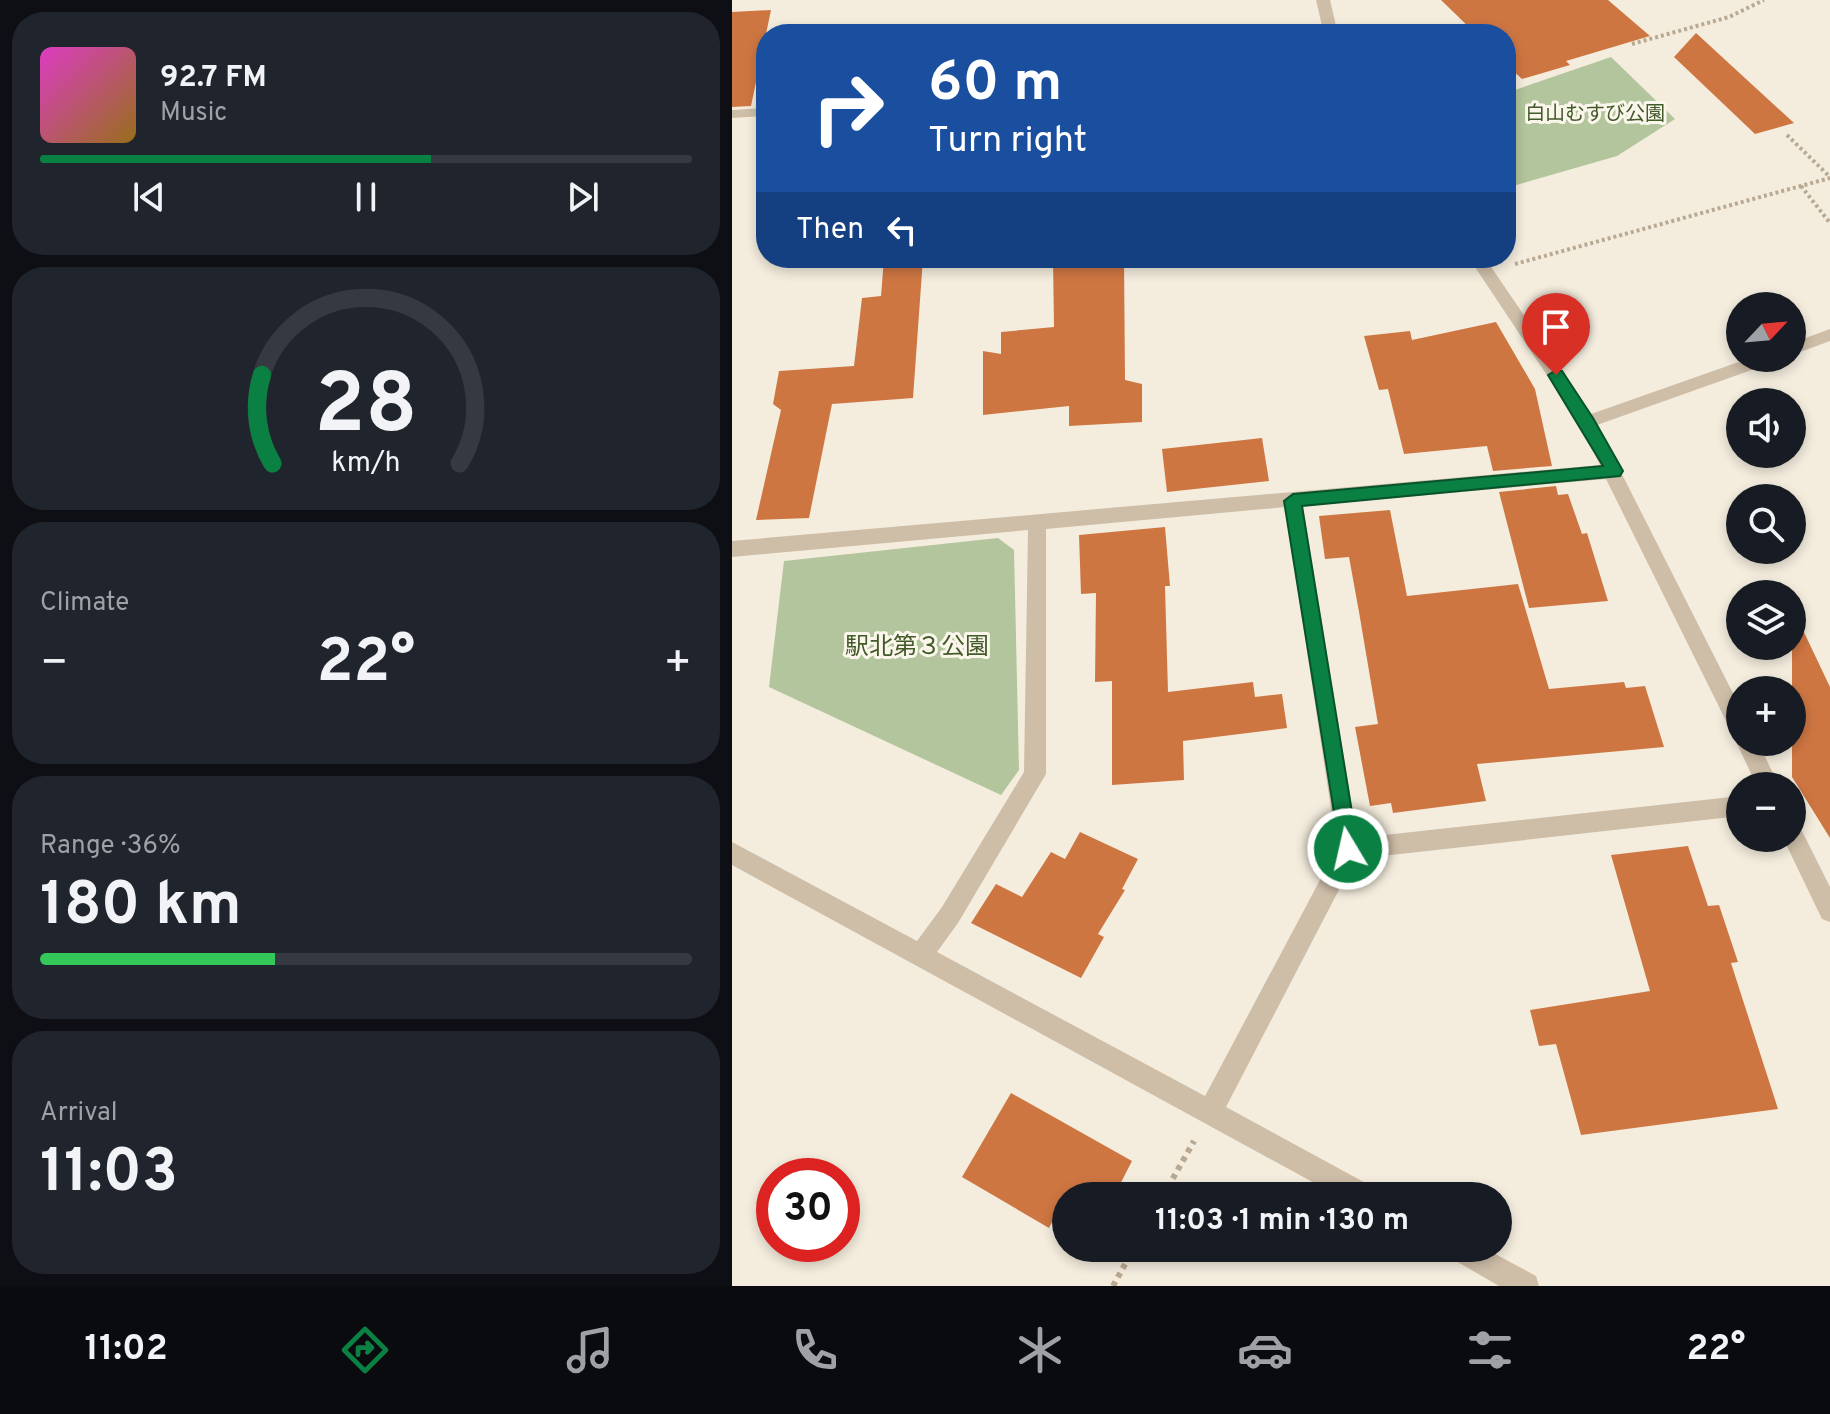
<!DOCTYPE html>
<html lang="en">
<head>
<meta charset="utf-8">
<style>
	body { margin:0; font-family:Overpass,"Noto Sans JP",sans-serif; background:#20242c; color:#f1f3f6; height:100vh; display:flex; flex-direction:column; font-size:30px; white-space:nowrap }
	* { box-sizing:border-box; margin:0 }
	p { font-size:26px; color:#9ea1a6 }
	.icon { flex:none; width:44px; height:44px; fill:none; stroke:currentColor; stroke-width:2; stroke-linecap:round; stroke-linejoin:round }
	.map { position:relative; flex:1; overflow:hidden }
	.panel { display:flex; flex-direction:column; gap:12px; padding:12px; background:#0d0f14; width:732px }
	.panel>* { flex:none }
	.banner { position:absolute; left:24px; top:24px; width:760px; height:244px; border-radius:32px; box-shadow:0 4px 12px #0003; background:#1a4fa0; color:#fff; overflow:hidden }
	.needle { width:52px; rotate:64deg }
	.fabs { position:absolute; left:994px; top:292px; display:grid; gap:16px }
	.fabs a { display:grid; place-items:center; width:80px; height:80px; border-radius:50%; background:#171b24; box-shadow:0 4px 12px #0003; font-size:40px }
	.speed { position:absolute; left:24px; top:1158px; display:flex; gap:16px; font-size:40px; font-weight:700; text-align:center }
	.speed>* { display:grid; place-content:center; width:104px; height:104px; border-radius:50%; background:#171b24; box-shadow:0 4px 12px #0003; line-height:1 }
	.speed .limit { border:12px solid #d22; background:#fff; color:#111 }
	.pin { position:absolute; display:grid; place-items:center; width:68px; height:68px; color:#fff; margin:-82px -34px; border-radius:50% 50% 50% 0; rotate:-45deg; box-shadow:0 0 8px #0007 }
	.pin .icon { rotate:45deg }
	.me { position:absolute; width:88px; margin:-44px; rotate:351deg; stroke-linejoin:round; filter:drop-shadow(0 0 6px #0008) }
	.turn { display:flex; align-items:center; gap:28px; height:168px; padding:0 40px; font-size:36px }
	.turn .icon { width:104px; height:104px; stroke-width:2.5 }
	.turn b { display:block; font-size:56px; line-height:68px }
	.then { display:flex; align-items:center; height:76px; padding:0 40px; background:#0003; gap:16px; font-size:30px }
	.big { font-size:60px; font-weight:700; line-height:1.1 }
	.panel .card { flex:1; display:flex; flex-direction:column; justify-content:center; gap:12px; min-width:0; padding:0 28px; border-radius:32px; background:#20242c }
	.panel .dial { align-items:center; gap:0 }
	.dial svg { height:208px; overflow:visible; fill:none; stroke:#363941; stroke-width:7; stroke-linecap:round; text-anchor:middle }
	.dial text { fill:#f1f3f6; stroke:none }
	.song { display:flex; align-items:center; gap:24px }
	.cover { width:96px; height:96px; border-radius:12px; background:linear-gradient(135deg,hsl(310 70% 55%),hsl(40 70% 35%)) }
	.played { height:8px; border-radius:4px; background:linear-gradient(90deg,#0b8043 60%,#363941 60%) }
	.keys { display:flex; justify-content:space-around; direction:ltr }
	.heat { display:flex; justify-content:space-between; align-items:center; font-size:44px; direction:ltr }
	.charge { height:12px; border-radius:6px; background:linear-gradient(90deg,#34c759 36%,#363941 0) }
	.trip { position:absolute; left:320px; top:1182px; width:460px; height:80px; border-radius:40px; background:#171b24; box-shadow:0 4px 12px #0003; font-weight:700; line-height:80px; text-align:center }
	.menu { display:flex; height:128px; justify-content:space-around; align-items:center; background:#090b0e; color:#9ea1a6 }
	.menu .icon { width:56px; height:56px }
	.menu .selected { color:#0b8043 }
	.menu b { font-size:36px; color:#f1f3f6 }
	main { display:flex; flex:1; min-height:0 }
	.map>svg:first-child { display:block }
	.green { fill:#b2c59c }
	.building { fill:#ce7642 }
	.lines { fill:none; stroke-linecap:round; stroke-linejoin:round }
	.path-far1 { stroke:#baa992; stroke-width:4; stroke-dasharray:3 3; stroke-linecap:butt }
	.path { stroke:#baa992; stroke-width:6; stroke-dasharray:5 5; stroke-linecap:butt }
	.street { fill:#cebea8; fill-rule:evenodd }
	.route { fill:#0b8043; stroke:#07532c; stroke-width:2 }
	.labels { text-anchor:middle; stroke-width:6; stroke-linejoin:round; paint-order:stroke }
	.far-park-label { font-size:20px; fill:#435a2b; stroke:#fbf6eb }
	.park-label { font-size:24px; fill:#435a2b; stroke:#fbf6eb }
</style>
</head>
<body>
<main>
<section class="panel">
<div class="card">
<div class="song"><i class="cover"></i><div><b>92.7 FM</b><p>Music</p></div></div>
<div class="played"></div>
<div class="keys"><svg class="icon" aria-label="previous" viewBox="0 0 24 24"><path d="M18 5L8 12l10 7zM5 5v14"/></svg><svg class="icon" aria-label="pause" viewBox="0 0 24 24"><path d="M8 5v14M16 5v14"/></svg><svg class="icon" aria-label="next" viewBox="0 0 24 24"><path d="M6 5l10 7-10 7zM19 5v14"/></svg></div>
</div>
<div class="card dial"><svg viewBox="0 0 100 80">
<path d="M14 69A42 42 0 1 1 86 69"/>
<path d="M14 69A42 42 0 0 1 10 35" stroke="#0b8043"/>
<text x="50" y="56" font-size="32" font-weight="700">28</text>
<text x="50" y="72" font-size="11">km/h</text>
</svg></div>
<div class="card"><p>Climate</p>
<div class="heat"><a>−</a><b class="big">22°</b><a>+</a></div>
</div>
<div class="card"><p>Range · 36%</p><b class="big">180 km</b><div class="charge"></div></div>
<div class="card"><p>Arrival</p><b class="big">11:03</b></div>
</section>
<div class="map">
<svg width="1098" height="1286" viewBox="0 0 1098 1286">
	<rect width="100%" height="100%" fill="#f4edde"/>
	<g class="green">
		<path d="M879,57l64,62 -58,37 -111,32v-95z"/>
		<path d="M266,538l16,12 5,220 -18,25 -232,-108 15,-126z"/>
	</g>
	<g class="building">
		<path d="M709,0h167l42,36 -84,25 4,4 -48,14 -16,-15v-30h-30z"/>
		<path d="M39,10l-20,96 -19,1v-95z"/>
		<path d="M964,33l98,90 -39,11 -81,-77z"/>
		<path d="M152,258h39l-10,140 -81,6 -23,114 -53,2 25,-110 -8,-6 6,-33 75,-5 8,-68 19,-2z"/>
		<path d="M321,258h71l1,122 17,4v38l-73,4v-20l-86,9v-64l18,3v-22l53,-5z"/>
		<path d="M764,322l39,67 17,77 -59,5 -6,-25 -83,8 -16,-65 -9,1 -15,-54 46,-5 2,9z"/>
		<path d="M530,438l7,43 -102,11 -5,-43z"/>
		<path d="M824,486l2,9 10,-1 14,40 5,-1 21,68 -79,7 -30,-116z"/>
		<path d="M658,510l17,86 111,-12 31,105 75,-7 2,6 19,-2 19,61 -187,17 9,37 -93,12 -2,-10 -21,3 -15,-79 23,-3 -19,-112 -10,-55 -24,2 -6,-43z"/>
		<path d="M433,527l5,59h-5l3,106 85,-10 2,15 27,-3 5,34 -104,13 1,39 -72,5v-104l-17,1 1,-89 -15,1 -2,-59z"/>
		<path d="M1060,607l38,80v151l-38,-61z"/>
		<path d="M348,832l58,27 -16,30 3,1 -27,44 6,3 -23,41 -110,-55 25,-39 26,13 29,-45 14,7z"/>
		<path d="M956,846l20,60 11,-1 19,57 -7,1 47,146 -197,26 -25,-91 -17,2 -9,-36 120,-19 -39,-136z"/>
		<path d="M279,1093l121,68 -18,35h-49l-16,32 -87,-51z"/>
	</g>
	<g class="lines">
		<g class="path-far1">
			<path d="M900,44l97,-27 35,-17"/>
			<path d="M1055,135l43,42"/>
			<path d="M1069,186l29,37"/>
			<path d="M783,264l315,-86"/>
		</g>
		<g class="path">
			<path d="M431,1196l31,-55"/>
			<path d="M381,1286l21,-38"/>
		</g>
		<g class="street">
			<path d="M584,0h14l8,34h-14z"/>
			<path d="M34,108v8l-34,2v-8z"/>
			<path d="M737,258h16l106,156 159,-56h26l-2,4 -177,63 143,282v35h18l21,44h-22l-21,-44 3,-5 -6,-2 -127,-256 -303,27 54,332 383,-42v20l-385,43 -129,248 147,80 4,9h-39l-606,-331v-23l185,99 25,-34 82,-135 4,-242 -296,27v-16l868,-76 -20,-40zM553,507l52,341 -132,248 -268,-144 21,-29 88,-149v-245z"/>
			<path d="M1098,329v12l-38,14v-12z"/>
			<path d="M1060,824l8,3 30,60v35l-8,-3 -39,-81h9z"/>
			<path d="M713,1248h39l52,28 3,10h-40l-50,-29z"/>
		</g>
	</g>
	<path class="route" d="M824,370l6,1 31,47 30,53 -3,5 -318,30 56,343 -3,7 -7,3 -7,-3 -57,-355 9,-7 310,-28 -55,-91z"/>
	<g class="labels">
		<g class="far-park-label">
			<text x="863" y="120">白山むすび公園</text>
		</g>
		<g class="park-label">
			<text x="185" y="654">駅北第３公園</text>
		</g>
	</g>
</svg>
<div class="fabs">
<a><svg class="needle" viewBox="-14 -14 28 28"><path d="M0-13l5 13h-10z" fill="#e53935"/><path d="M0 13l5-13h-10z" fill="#9ea1a6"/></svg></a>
<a><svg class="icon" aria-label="sound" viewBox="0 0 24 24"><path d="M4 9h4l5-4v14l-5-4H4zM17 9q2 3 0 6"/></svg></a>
<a><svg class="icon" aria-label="search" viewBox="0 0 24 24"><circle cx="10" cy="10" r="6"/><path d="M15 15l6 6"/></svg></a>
<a><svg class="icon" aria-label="layers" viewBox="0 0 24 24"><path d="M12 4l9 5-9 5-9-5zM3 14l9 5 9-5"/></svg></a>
<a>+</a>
<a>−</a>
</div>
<div class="speed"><div class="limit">30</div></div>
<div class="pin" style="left:824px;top:375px;background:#d93025"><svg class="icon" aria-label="arrive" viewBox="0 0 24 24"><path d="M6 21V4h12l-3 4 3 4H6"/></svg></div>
<svg class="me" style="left:616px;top:849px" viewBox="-20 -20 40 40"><circle r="17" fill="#0b8043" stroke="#fff" stroke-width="3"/><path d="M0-11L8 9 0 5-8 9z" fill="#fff"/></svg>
<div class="trip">11:03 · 1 min · 130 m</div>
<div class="banner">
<div class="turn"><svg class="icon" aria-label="right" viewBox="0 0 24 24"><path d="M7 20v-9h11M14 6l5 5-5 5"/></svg><div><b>60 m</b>Turn right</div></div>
<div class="then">Then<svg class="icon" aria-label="left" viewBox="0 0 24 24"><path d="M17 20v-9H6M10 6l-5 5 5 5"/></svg></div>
</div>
</div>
</main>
<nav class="menu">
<b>11:02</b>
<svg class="icon selected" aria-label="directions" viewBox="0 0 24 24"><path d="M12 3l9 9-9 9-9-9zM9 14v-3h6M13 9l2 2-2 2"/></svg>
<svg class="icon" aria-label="music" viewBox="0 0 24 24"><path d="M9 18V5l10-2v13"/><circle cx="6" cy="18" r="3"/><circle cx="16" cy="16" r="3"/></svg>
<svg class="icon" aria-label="phone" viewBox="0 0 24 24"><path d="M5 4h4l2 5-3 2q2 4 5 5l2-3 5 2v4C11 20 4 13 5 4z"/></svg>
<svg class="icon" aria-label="climate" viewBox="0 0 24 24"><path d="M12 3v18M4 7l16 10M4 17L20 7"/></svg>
<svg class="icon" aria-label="car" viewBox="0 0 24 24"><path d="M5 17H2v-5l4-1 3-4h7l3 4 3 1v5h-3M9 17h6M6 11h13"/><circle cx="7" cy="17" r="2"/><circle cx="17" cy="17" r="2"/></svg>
<svg class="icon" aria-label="filters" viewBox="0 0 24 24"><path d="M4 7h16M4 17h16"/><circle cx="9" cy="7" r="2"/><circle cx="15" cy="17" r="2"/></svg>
<b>22°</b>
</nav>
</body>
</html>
